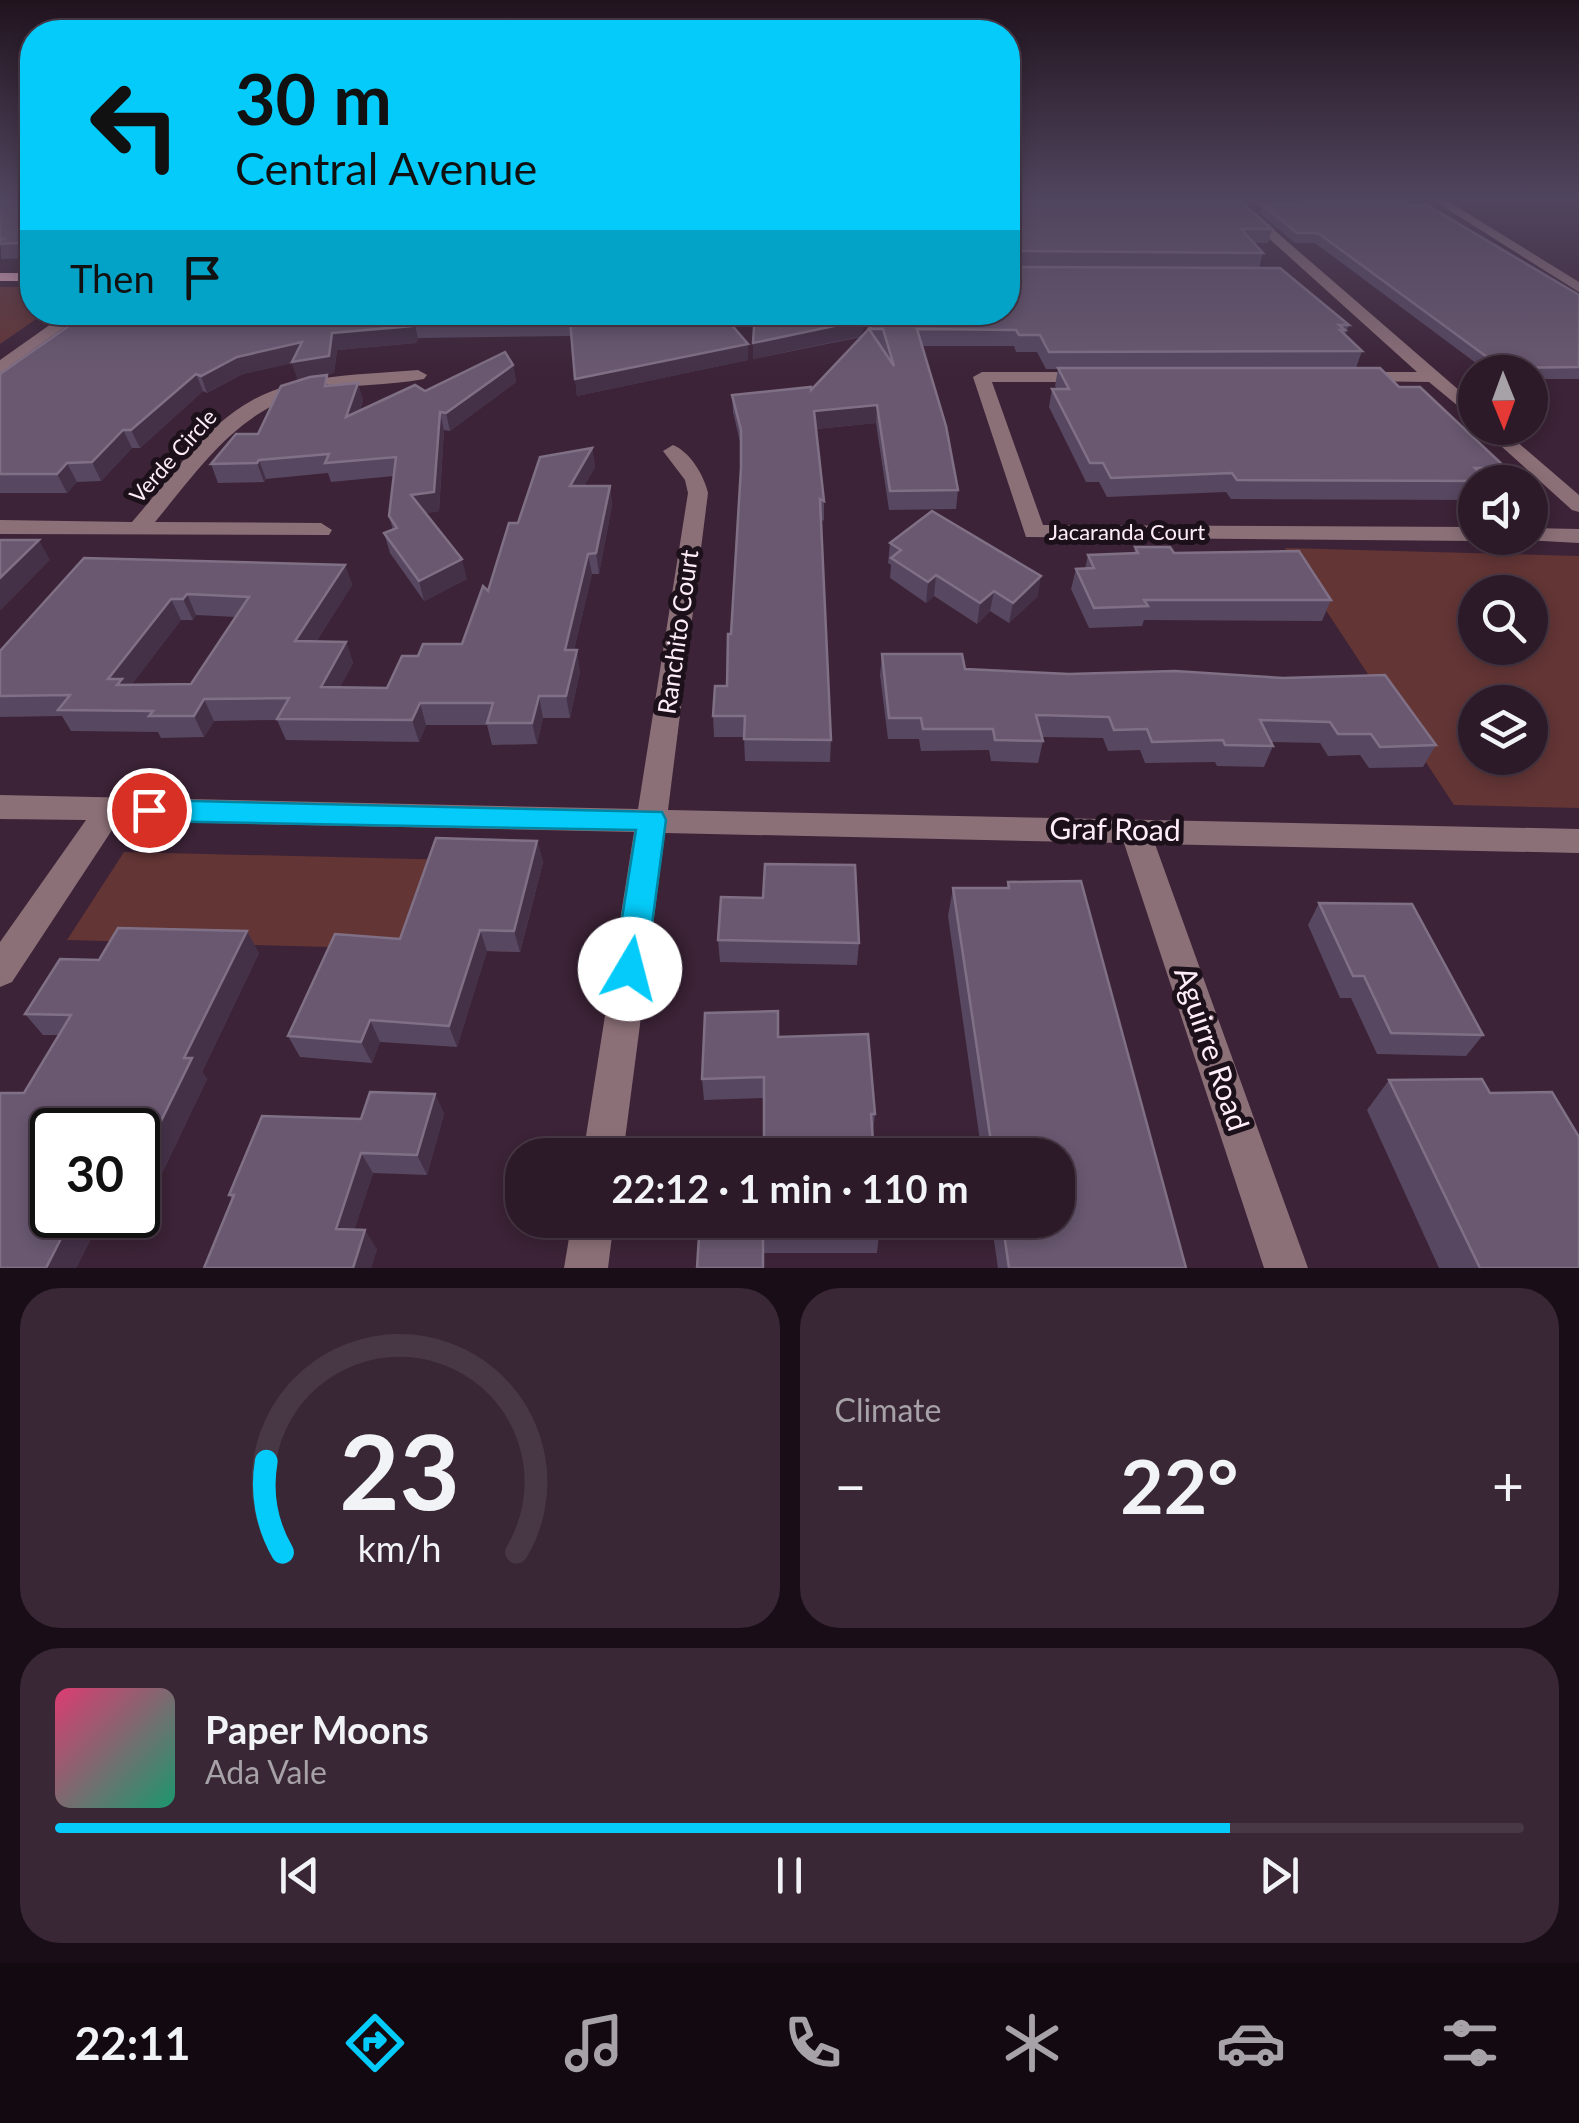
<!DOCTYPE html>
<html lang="en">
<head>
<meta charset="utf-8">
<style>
	body { margin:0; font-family:Lato,sans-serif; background:#392735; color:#f1f3f6; height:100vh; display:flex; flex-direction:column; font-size:38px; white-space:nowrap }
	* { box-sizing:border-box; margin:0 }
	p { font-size:32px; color:#a7a1a8 }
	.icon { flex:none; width:55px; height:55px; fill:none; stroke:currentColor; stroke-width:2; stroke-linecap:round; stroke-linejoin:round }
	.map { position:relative; height:1268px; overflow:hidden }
	.panel { display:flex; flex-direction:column; gap:20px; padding:20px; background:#190e17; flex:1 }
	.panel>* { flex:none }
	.top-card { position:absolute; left:20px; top:20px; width:1000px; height:305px; border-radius:40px; box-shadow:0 5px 15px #0003,0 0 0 2px #483846; background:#04cbf9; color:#111; overflow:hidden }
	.needle { width:65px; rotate:179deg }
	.fabs { position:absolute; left:1458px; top:355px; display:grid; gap:20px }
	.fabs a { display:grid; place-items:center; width:90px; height:90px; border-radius:50%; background:#2d1a29; box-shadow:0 5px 15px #0003,0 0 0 2px #483846; font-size:50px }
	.speed { position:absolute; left:30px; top:1108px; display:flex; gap:20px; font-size:50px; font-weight:700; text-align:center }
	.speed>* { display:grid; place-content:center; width:130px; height:130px; border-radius:50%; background:#2d1a29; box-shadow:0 5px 15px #0003,0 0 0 2px #483846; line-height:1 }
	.speed .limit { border:5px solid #111; border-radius:15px; background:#fff; color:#111 }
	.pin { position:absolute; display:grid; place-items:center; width:85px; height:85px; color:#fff; margin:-42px; border:5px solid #fff; border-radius:50%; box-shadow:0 2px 10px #0007 }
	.me { position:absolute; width:110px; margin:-55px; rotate:8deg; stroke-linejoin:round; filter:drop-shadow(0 0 8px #0008) }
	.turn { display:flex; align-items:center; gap:35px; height:210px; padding:0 50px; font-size:45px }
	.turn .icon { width:130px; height:130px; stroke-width:2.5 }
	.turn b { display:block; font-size:70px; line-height:85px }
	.then { display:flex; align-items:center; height:95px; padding:0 50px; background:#0003; gap:20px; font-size:38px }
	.big { font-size:75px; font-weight:700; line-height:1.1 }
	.panel .widget { flex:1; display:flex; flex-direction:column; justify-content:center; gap:15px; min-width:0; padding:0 35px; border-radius:40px; background:#392735 }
	.panel .dial { align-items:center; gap:0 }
	.dial svg { height:260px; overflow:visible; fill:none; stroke:#483846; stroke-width:7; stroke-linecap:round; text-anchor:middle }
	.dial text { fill:#f1f3f6; stroke:none }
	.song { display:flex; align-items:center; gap:30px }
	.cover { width:120px; height:120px; border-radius:15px; background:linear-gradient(135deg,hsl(340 70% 55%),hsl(160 70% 35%)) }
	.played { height:10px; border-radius:5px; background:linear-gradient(90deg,#04cbf9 80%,#483846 80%) }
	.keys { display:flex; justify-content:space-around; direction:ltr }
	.heat { display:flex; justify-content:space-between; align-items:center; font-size:55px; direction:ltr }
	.panel .tiles { flex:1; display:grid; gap:20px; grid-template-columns:1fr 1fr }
	.widget:last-child { grid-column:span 2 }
	.trip { position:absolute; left:505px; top:1138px; width:570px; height:100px; border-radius:40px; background:#2d1a29; box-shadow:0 5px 15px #0003,0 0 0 2px #483846; font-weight:700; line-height:100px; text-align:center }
	.dock { display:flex; height:160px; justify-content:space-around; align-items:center; background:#120a10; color:#a7a1a8 }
	.dock .icon { width:70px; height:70px }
	.dock .active { color:#04cbf9 }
	.dock b { font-size:45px; color:#f1f3f6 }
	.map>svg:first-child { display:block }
	.green { fill:#633535; fill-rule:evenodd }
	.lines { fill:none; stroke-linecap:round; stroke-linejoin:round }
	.minor { fill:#8c7078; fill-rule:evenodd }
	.major { fill:#ebb1c4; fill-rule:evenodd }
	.wall { fill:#574760; fill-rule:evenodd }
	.shaded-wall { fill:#443148 }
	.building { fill:#695870; stroke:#807086; stroke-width:2.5; fill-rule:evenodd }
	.route { fill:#04cbf9; stroke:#0384a2; stroke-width:2.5 }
	.labels { text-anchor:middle; stroke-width:10; stroke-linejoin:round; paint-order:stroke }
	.far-street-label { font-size:22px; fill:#feedf9; stroke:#1c111a }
	.street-label { font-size:25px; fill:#feedf9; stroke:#1c111a }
	.near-street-label { font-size:30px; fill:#feedf9; stroke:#1c111a }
</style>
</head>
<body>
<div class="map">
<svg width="1579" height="1268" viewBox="0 0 1579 1268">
	<rect width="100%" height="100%" fill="#3c2337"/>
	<g class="green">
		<path d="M0,287h32v25l13,1 -45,31z"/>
		<path d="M1285,548l294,8v252l-125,-3zM1475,592h55v56h-55zM1475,702h55v56h-55z"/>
		<path d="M124,852l419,10 -23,90 -453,-12z"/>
	</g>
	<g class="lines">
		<g class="minor">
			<path d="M1223,197h13l239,207v16l-46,-38 -77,-1 -3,-4 9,-5h59z"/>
			<path d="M1428,197h13l138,85v10z"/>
			<path d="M68,312h18l-86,61v-13z"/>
			<path d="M418,370l9,5 -3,4c-36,7 -73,5 -109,12 -74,14 -115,77 -160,131l166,1 11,7 -3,5 -329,-1v-14l132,2c36,-41 71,-94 119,-121 49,-28 113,-26 167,-31z"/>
			<path d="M982,372h106l9,5 -9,5h-96l51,143 432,2v11h9l-9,3 -449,-4 -53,-160z"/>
			<path d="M1481,428h20l78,67v17l-7,-2z"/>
			<path d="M673,445c17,7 31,30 35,48l-40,317 911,19v24l-424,-9 153,424h-44l-140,-425 -459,-10 -42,322h-40l51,-323 -516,-11 -106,161 -12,5v-45l86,-122 -86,-1v-24l638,14 50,-316 -3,-13 -22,-29z"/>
			<path d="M1530,528l49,1v14l-57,-3 8,-2z"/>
			<path d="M572,1220h42l-6,48h-44z"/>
		</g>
		<rect class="major" x="0" y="273" width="32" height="8"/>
	</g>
	<g class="wall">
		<path d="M32,197v61l-31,1 -1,-57z"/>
		<path d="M1008,197l3,6 203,-3 58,29 -4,14h-14l9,10 -4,15 90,57 -4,10 17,16 -6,17 43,19 107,81 -7,14h-24v18l-244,-1 -5,-7 -119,5 -8,-15h-13l-37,-75 3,-18h5l-2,-3 3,-17h-12l-9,-17h-21l-2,-6h-92l36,144 -2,19 -67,1 -13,-87 -60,6 8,72v20l-3,-2 10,221 -1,22 -85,-1 -1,-24h-30l-1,-21 14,-30 4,-52 10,-166v-22l-8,-34 -1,-17 79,-5 50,-53 -108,22v-16l110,-23 -1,15 14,-14 -3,-9h135z"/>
		<path d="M1295,197h103l13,8 168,90v84h-49v-7h-42l-173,-129h-20l-35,-30 2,-9h36l-4,-4z"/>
		<path d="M670,316l78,44 -171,36 -6,-60 -153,2 -2,5 -79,7 -3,23 -22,4 51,23 -3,10 153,-45 3,17 -66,49 -6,-1 -5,81 -13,2 41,66 -43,22 -34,-48 -6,-20 9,-3 -4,-14 5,-40 -63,6 -3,-9 -62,6 -2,3 -46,1 -7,-19 47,-30 52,-57 -12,3 -6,-17 -49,11 -36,19 -4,-2 -63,57h-8l-31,33 -24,1 -10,11h-67v-119l70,-49z"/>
		<path d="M592,448l3,19 -11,19h26l2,19 -13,69h-7l-18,76 6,21 -10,47h-27l-6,26 -45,1 -5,-20h-61l-7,17 -133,-2 -9,-20 -63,1 -10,16 -43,1 -3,-6 -87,-1 -9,-15 -62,1v-66l84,-93 261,7 7,20 -36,57h30l7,21 -13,24 47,1 31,-32 44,-12 56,-121zM196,615l40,2 -45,67 -60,1 50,-65h12z"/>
		<path d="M890,543l148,53 -29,27 -19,-12 -13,13 -43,-28 -8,7 -36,-25 1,-13 -3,-2z"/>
		<path d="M1135,547l39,6 157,47 -9,21 -178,-1 -2,6 -53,2 -18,-39 5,-20h9l3,-14 46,-2z"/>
		<path d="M882,654l83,15 104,5 106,-3 261,74 -13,22 -54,1 -9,-13 -32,1 -8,-13 -49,-1 2,4 -9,21 -47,-1 -2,-4 -70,1 -5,-13 -32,1 -5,-13 -61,-1 1,4 -5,22 -47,-2 -2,-11 -68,1 -2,-12h-31l-8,-64z"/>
		<path d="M537,841l6,21 -23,90 -33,-1 -30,96 -77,-5 -8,21 -72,-6 -12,-21 112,-97z"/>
		<path d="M1008,882l178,386h-188l-7,-48h67v-65h-76l-34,-239 5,-28h54z"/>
		<path d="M1319,903l164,132 -17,21 -89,-2 -26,-56h-11l-32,-73z"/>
		<path d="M718,940l141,3 -2,22 -137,-3z"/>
		<path d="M259,953l-57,119 5,7 -62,130h-7v-79l-86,85h51l-27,53h-76l24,-175 35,-58h-16l-18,-21 74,-54z"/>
		<path d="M779,1037l96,77 -2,20 -108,9 -1,-45 -60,2 -2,-21z"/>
		<path d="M1389,1080l101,13 89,175h-140l-72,-158z"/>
		<path d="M435,1094l9,20 -17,61 -54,-2 -19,57 23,19 -6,19h-167l28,-69 -3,-4 132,-76z"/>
		<path d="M700,1220l179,14 -2,19h-113z"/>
	</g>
	<g class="shaded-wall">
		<path d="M863,320l-1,16 -109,23v-16z"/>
		<path d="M414,322l4,16 -2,5 -79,7 -3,23 -36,7 -6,-17 -49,11 -36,19 -6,-17 36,-19 95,-24z"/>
		<path d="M748,344v16l-171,36 -2,-17z"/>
		<path d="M513,365l3,17 -66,49 -4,-18z"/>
		<path d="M196,374l7,17 -63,57 -9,-18z"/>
		<path d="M358,383l5,17 -11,35 -6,-18z"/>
		<path d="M877,405l-1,18 -62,6v-18z"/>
		<path d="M440,412l4,18 -5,81 -23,4 -5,-20z"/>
		<path d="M123,430l9,18 -31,33 -9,-19z"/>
		<path d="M592,448l3,19 -22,38 -3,-19z"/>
		<path d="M259,460l7,19 -2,3 -7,-19z"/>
		<path d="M67,463l10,19 -10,11 -10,-19z"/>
		<path d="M610,486l2,19 -13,69 -3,-21z"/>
		<path d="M39,540l11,20 -50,51v-33z"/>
		<path d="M588,554l4,20 -23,98 -4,-22z"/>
		<path d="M462,559l5,20 -43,22 -5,-20z"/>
		<path d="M345,565l7,20 -49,77 -8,-21z"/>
		<path d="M936,575l-2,21 -8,7 2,-21z"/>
		<path d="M1041,576l-3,20 -29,27 4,-20z"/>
		<path d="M994,591l-4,20 -13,13 3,-21z"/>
		<path d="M187,594l9,21 -3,5 -10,-21z"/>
		<path d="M171,599l10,21 -53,70 -20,-11z"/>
		<path d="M346,642l7,21 -24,45 -8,-21z"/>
		<path d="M577,650l3,21 -10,47 -4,-22z"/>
		<path d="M539,696l4,22 -6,26 -5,-21z"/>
		<path d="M204,699l10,22 -10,16 -10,-21z"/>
		<path d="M420,703l6,22 -7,17 -7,-22z"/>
		<path d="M537,841l6,21 -23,90 -6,-21z"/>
		<path d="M480,930l7,21 -30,96 -8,-21z"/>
		<path d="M247,931l12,22 -57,119 5,7 -62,130 -7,-8v-33l46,-110z"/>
		<path d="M370,1020l10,22 -8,21 -11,-21z"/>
		<path d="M435,1094l9,20 -17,61 -10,-20z"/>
		<path d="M361,1153l12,20 -25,75 -12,-19z"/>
		<path d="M73,1215h30l-27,53h-30z"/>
		<path d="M365,1230l12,19 -6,19h-18z"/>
	</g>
	<g class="building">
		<path d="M32,197v45l-32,2v-3l3,-2h-3v-37z"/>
		<path d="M1008,197l3,6 35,-6h164l4,3 24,-1 34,30h-31l22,24 -253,-2 -2,8z"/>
		<path d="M1303,197h95l13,8h16l152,90v72l-77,1 -184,-135h-21l-35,-29 50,-1z"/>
		<path d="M1008,264l2,3 270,1 69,57h-10l6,5h-5l22,21 -313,1 -9,-17h-21l-3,-5 -99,-1 29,97 12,64 -68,1 -13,-86 -63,6 10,90 -4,-2 11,241 -87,-1 1,-23h-32l2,-30h12l1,-52h3l10,-166v-38l-9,-35 79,-8v3l69,-73 -1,-5h129zM869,329h14l11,37z"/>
		<path d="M92,312h576l2,4 53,-1 25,29 -173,35 -5,-59 -156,2 -2,4 -80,7 -3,23 -37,6 10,-20 -65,15 -36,19 -5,-2 -65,56h-8l-31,32 -25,1 -10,11h-57v-100l70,-49h13z"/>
		<path d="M755,312h103l5,8 -110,23z"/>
		<path d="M505,352l8,13 -67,48 -6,-1 -6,80 -23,3 51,64 -43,22 -35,-48 13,-5 -8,-12 7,-59 -71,6 4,-9 -70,6 -2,3 -46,1 25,-30h22l23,-48 29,-9 17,-2 -2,11 33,-3 -12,34 69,-32 10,6z"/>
		<path d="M1058,368h322l19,19h21l86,81h-31l13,13 -251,-1 -5,-7 -121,5 -8,-15h-13l-38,-74h17z"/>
		<path d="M592,448l-22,38h40l-14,67 -8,1 -23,96h12l-11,46h-27l-7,27h-45l6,-20h-73l-8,17 -135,-1 12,-21 -85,1 -10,17h-45l4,-5 -95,-1 12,-15 -70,1v-45l84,-93 261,7 -50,76 51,1 -25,45 66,1 15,-32h16l5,-12h39l21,-58 5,5 21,-68h9l22,-66zM187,594l62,3 -58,87 -74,1 5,-6h-14l63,-80h12z"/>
		<path d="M932,511l109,65 -28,27 -19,-12 -14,12 -44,-28 -8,7 -37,-24 10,-8 -11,-7z"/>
		<path d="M0,540h39l-39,38z"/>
		<path d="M1135,547h35l4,6 125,-2 32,49h-187l4,6 -54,2 -18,-39 18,-1 -6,-13 50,-2z"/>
		<path d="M882,654h80l3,15 104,5 106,-3 108,7 102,-3 51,70 -56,2 -9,-13h-33l-8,-12 -70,-2 13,26 -48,-1 -2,-5 -71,2 -5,-13 -33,1 -5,-13 -73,-2 7,26 -48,-1 -2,-11h-70l-2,-11h-32z"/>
		<path d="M436,838l101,3 -23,90 -34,-1 -31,96 -79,-6 -9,22 -73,-6 47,-102 65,5z"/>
		<path d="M765,864l90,1 4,78 -141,-3 3,-43 42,1z"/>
		<path d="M1081,881l105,387h-177l-7,-48h56v-65h-65l-40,-267h56l-1,-6z"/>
		<path d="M1319,903l93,1 71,131 -92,-2 -27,-57h-11z"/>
		<path d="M118,928l129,3 -63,127h8l-54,110v-38h-86v85h21l-27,53h-46v-175h24l47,-78 -46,-1 35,-55 39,1z"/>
		<path d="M778,1011v26l90,-3 7,80h-4l3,41h-110v-78l-62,2 3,-66z"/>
		<path d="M1482,1079l8,14 62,-1 27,45v131h-99l-91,-188z"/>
		<path d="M370,1092l65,2 -18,61 -56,-2 -25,76 29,1 -12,38h-149l30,-73h-5l33,-79 99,3z"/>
		<path d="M700,1220h178l1,14h-116v34h-66z"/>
	</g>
	<linearGradient id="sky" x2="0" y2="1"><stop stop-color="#21131e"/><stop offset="0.53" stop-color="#50455e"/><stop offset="1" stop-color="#50455e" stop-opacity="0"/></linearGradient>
	<rect width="1579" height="374" fill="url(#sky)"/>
	<path class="route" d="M149,800l513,12 4,8 -20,149 -5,10 -11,4 -11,-4 -5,-10 22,-139 -487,-9 -10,-3 -4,-8 4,-7z"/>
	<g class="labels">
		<g class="far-street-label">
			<text transform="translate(173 456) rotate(-48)" y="8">Verde Circle</text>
			<text x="1127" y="540">Jacaranda Court</text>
		</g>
		<g class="street-label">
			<text transform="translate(678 632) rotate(-82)" y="9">Ranchito Court</text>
		</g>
		<g class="near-street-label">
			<text transform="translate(1115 830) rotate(1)" y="10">Graf Road</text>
			<text transform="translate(1211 1049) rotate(71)" y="10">Aguirre Road</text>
		</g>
	</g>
</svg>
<div class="fabs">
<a><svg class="needle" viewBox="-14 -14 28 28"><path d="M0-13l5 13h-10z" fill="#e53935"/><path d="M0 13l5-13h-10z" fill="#a7a1a8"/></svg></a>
<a><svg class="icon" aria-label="sound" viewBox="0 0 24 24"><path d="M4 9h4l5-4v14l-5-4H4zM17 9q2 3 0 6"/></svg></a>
<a><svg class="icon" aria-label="search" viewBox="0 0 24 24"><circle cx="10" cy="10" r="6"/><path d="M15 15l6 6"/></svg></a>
<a><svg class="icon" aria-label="layers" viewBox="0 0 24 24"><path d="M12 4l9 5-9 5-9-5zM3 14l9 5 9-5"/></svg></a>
</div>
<div class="speed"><div class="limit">30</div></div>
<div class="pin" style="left:149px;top:810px;background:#d93025"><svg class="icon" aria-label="arrive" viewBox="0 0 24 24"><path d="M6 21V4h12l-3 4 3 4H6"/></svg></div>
<svg class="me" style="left:630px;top:969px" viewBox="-20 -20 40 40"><circle r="19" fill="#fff"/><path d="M0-13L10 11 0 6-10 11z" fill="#04cbf9"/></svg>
<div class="trip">22:12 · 1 min · 110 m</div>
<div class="top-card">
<div class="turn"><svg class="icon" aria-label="left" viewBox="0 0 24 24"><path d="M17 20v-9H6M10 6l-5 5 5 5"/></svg><div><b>30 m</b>Central Avenue</div></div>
<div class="then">Then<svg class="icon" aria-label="arrive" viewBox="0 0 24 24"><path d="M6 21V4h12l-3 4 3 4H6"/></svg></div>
</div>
</div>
<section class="panel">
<div class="tiles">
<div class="widget dial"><svg viewBox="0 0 100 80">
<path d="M14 69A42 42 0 1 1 86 69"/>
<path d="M14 69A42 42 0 0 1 9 41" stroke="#04cbf9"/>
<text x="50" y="56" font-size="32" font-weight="700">23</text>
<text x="50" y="72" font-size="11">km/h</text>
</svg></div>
<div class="widget"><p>Climate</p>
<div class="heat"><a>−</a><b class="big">22°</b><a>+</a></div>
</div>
<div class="widget">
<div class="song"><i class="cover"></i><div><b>Paper Moons</b><p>Ada Vale</p></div></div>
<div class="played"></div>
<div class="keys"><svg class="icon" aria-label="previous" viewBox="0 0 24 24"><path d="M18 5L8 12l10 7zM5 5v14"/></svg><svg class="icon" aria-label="pause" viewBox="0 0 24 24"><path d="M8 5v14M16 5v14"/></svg><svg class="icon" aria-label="next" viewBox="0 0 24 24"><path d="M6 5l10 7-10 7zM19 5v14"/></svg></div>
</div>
</div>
</section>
<nav class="dock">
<b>22:11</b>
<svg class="icon active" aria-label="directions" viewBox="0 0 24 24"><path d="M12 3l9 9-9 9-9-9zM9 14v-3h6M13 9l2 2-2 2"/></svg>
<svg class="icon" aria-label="music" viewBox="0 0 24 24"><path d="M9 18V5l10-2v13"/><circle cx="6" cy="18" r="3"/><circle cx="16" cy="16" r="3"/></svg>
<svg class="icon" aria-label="phone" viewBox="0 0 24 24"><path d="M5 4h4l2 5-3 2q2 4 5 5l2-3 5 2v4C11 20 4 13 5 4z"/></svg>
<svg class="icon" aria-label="climate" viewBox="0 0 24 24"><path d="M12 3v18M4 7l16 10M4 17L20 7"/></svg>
<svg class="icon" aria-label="car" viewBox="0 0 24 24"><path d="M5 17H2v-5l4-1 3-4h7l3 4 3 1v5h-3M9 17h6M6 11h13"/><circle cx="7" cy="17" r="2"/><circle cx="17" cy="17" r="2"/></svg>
<svg class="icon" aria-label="filters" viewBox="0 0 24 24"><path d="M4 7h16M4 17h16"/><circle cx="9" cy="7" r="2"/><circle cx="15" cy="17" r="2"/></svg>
</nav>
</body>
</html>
